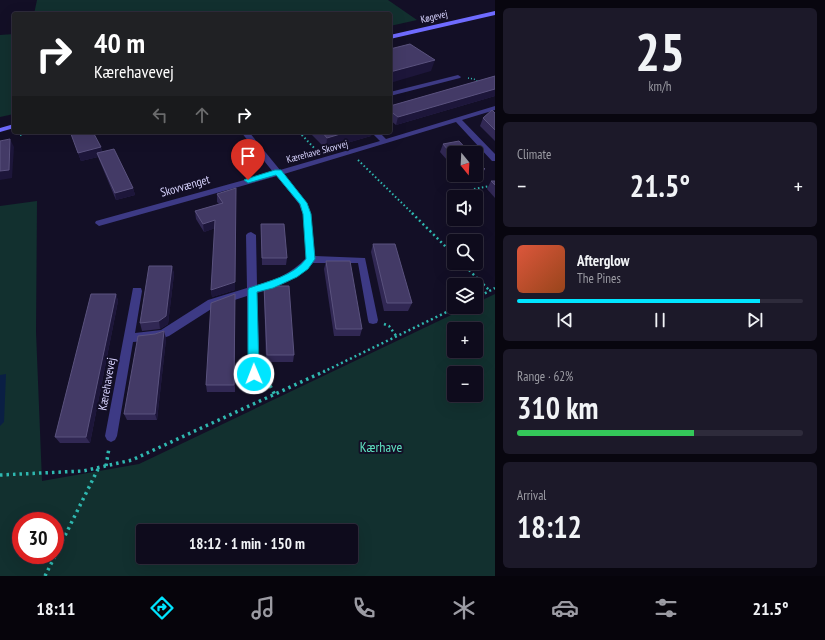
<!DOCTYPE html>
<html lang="en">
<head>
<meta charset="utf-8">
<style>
	body { margin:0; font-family:"PT Sans Narrow",sans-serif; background:#1c1929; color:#f1f3f6; height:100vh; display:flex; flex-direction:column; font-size:15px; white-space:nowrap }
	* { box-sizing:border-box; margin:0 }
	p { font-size:13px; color:#9b9ba3 }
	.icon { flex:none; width:22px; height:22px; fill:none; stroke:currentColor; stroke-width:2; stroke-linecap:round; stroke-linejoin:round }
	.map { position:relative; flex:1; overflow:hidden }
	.drawer { display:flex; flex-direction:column; gap:8px; padding:8px; background:#08060f; width:330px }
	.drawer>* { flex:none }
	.banner { position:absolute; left:12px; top:12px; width:380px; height:122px; border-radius:4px; box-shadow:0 4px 16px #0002,0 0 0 1px #2e2b3b; background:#202124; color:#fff; overflow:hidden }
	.needle { width:26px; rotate:162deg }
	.buttons { position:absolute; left:447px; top:146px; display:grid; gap:8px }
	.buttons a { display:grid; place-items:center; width:36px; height:36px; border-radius:4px; background:#0e0b1c; box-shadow:0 4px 16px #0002,0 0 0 1px #2e2b3b; font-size:20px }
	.speed { position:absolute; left:12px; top:512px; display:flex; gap:8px; font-size:20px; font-weight:700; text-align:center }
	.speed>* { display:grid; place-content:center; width:52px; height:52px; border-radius:50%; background:#0e0b1c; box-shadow:0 4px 16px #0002,0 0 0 1px #2e2b3b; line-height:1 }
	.speed .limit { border:6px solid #d22; background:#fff; color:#111 }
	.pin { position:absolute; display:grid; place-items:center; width:34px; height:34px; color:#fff; margin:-41px -17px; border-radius:50% 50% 50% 0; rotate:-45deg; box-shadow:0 0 4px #0007 }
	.pin .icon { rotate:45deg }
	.me { position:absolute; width:44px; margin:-22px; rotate:359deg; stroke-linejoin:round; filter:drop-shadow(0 0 3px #0008) }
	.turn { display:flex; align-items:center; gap:14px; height:84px; padding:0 16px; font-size:18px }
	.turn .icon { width:52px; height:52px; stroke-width:2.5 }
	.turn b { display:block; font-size:28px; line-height:34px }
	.lanes { display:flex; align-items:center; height:38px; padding:0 16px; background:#0003; justify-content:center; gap:20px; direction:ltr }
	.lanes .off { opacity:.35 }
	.big { font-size:30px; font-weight:700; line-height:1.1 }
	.drawer .tile { flex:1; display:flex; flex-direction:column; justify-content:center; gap:6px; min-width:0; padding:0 14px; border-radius:6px; background:#1c1929 }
	.drawer .dial { align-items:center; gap:0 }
	.dial b { font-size:52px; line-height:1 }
	.song { display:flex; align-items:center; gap:12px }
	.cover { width:48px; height:48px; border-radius:6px; background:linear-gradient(135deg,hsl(10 70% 55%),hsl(20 70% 35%)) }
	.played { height:4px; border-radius:2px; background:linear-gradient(90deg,#00e5ff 85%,#2e2b3b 85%) }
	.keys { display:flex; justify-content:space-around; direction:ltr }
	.heat { display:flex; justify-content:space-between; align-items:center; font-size:22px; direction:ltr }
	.charge { height:6px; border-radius:3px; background:linear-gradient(90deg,#34c759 62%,#2e2b3b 0) }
	.trip { position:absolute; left:136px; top:524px; width:222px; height:40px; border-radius:4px; background:#0e0b1c; box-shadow:0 4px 16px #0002,0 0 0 1px #2e2b3b; font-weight:700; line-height:40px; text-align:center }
	.tabs { display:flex; height:64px; justify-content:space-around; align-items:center; background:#06040b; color:#9b9ba3 }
	.tabs .icon { width:28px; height:28px }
	.tabs .active { color:#00e5ff }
	.tabs b { font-size:18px; color:#f1f3f6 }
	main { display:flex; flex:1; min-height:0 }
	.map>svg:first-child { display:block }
	.green { fill:#12302f; fill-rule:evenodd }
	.water { fill:#0a1f44 }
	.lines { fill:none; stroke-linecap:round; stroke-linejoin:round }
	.path-far3 { stroke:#2fb8b0; stroke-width:1.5; stroke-dasharray:1 2; stroke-linecap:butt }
	.path-far2 { stroke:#2fb8b0; stroke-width:2; stroke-dasharray:1.5 2.5; stroke-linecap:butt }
	.path-far1 { stroke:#2fb8b0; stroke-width:2.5; stroke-dasharray:2 3; stroke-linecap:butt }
	.path { stroke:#2fb8b0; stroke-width:3.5; stroke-dasharray:2.5 4; stroke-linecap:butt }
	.minor { fill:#3d3a85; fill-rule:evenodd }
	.secondary { fill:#6f6bff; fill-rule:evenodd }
	.wall { fill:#312854 }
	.shaded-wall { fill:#1d163a }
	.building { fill:#433a66; stroke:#5a527e }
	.route { fill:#00e5ff; stroke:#0095a6 }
	.labels { text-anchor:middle; stroke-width:4; stroke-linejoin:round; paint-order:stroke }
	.far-street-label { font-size:10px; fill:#d9d4ff; stroke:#130f26 }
	.street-label { font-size:12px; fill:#d9d4ff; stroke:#130f26 }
	.near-park-label { font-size:14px; fill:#5fe0c0; stroke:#130f26 }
</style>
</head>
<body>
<main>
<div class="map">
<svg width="495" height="576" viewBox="0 0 495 576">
	<rect width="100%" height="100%" fill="#130f26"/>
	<g class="green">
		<path d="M37,0h351l29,20 -27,6v-12h-356z"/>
		<path d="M14,34v80l-14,3v-82z"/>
		<path d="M37,201l-1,131 6,149 97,-17 329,-157h8v-4l19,-9v282h-495v-370zM454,329h22v22h-22zM454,373h22v22h-22zM21,521h34v34h-34zM143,531h208v26h-208z"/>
	</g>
	<path class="water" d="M6,374l-2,48 -4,4v-51z"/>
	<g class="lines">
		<path class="path-far3" d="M468,78l6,1 6,4"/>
		<g class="path-far2">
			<path d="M299,132l18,19"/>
			<path d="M20,135l11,-3"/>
			<path d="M358,160l55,54"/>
			<path d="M474,189l21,-4"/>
		</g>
		<g class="path-far1">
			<path d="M412,213l42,42"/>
			<path d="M462,263l28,28"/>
			<path d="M476,298l19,-10"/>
			<path d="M384,324l5,2 8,11"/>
			<path d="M323,372l134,-65"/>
		</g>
		<g class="path">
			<path d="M267,380l8,15"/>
			<path d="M106,466l3,-18"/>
			<path d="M0,475l83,-4 49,-11 193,-89"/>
			<path d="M45,576l54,-109"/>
		</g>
		<g class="minor">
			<path d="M458,75l3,2 -1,1 -70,18v-4z"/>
			<path d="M495,106v4l-33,10 33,34v7h-3l-36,-39 -172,52 23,29 4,11 4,42 50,2 13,62 -1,3 -4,1 -4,-1 -1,-3 -10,-57h-45c-15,16 -34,24 -56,30l3,81 -2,4 -4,1 -4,-1 -2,-4 -1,-78 -31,10 -47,30 -12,4 -24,2 -16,94 -2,4 -4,2 -4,-2 -2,-4 28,-148h8l1,3 -7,42 26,-3 47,-30 39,-12 -1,-53 2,-2 3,-1 5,3 1,50c19,-5 35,-12 49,-27l-3,-44 -4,-10 -22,-28 -178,50 -4,-3 1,-2 177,-49 -32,-40h8l31,38 100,-29 -9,-9h8l7,7z"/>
		</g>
		<g class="secondary">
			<path d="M495,11v4l-105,24v-4z"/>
			<path d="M14,124v4l-14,4v-4z"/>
		</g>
	</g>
	<g class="wall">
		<path d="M495,76v20l-99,29 -6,-5v-14z"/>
		<path d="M495,113v28l-15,-15 3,-8z"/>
		<path d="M309,132h63l-1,4 -45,13z"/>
		<path d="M71,134l30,13 1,5 31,36 2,7 -19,5 -18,-43 -17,4z"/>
		<path d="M443,144l11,9v15l-14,-16z"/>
		<path d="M485,169l-4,8 -17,3 -4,-5h16z"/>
		<path d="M491,181h4v17l-8,-9z"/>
		<path d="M236,188l-1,102 -23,7 -1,-7 4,-62 -11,4 -8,-13 -1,-8 24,-7 -2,-2v-8z"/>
		<path d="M261,224l26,34 -1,7h-24z"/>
		<path d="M373,244l39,59 -4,8h-24l-13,-59z"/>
		<path d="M326,261l36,68 -2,7h-26l-10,-67z"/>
		<path d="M172,266l2,8 -6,50 -8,5 -18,2 -2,-8z"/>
		<path d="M264,286l30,69 -1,7h-27l-2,-69z"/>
		<path d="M116,294l2,7 -28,142h-30l-5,-6z"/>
		<path d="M235,294v98h-28l-1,-7z"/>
		<path d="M164,331l2,8 -9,81h-30l-3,-6 31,-80z"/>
	</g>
	<g class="shaded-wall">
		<path d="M435,60l-4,11 -41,12v-11z"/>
		<path d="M495,89v7l-99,29 2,-8z"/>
		<path d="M347,132h25l-1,4 -45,13 1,-11z"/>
		<path d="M10,139l4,8 -2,31 -12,2v-9z"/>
		<path d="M101,147l2,8 -6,-2 1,4 -17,4 -3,-8z"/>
		<path d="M485,169l-4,8 -17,3 3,-5h9v-4z"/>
		<path d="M133,188l2,7 -19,5 -1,-7z"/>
		<path d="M236,196l-1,94 -23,7 -1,-7z"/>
		<path d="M215,220l1,8 -12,4 -1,-8z"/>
		<path d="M172,266l2,8 -6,50 -8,5 -1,-8z"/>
		<path d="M116,294l2,7 -28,142 -4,-6z"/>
		<path d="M164,331l2,8 -9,81 -2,-6z"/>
	</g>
	<g class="building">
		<path d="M410,44l25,16 -45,12v-23z"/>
		<path d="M495,76v13l-97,28 -8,-6v-5z"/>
		<path d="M492,110l3,3v17l-12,-12z"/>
		<path d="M80,132h13l8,15 -23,6 -7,-19z"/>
		<path d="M322,132h25l-20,6z"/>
		<path d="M10,139l-1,31 -9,1v-30z"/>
		<path d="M459,141l11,12h-16v4l-11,-13z"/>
		<path d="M114,149l19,39 -18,5 -18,-40z"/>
		<path d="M476,160l9,9 -9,2z"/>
		<path d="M491,181h4v4z"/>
		<path d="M236,188l-1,94 -24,8 4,-70 -12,4 -8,-13 28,-8 -6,-9z"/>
		<path d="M261,224h23l3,34h-25z"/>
		<path d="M373,244h22l17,59h-25z"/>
		<path d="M326,261h24l12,68h-26z"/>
		<path d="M149,266h23l-6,50 -7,5 -19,2z"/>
		<path d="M264,286h25l5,69h-27z"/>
		<path d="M91,294h25l-30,143h-31z"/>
		<path d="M235,294l-1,91h-28l5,-82z"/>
		<path d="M164,331l-9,83h-31l14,-78 17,-2z"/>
	</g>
	<path class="route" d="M275,170h6l26,33 4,11 4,45 -7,10 -11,8 -24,11 -16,4 2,82 -2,4 -3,1 -4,-1 -2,-4v-84l1,-2c20,-7 44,-12 57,-29l-3,-45 -3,-10 -24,-29 -28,8 -4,-3 2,-1z"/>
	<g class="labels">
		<g class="far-street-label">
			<text transform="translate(434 16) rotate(-13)" y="4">Køgevej</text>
			<text transform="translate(317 151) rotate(-15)" y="4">Kærehave Skovvej</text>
		</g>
		<g class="street-label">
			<text transform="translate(185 186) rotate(-16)" y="4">Skovvænget</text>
			<text transform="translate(107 384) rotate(-80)" y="4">Kærehavevej</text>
		</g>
		<g class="near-park-label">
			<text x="381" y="452">Kærhave</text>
		</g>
	</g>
</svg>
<div class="buttons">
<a><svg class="needle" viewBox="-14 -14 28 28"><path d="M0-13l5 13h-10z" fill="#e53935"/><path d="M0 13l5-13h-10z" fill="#9b9ba3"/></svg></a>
<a><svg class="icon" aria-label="sound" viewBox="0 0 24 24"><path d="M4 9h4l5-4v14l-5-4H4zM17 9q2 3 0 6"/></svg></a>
<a><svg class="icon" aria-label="search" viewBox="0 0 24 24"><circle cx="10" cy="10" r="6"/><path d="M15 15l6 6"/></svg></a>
<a><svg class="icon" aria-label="layers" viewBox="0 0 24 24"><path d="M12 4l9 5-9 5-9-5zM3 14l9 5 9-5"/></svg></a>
<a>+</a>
<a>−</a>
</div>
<div class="speed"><div class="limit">30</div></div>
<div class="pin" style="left:248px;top:180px;background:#d93025"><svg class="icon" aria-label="arrive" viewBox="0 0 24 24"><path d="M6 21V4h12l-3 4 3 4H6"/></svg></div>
<svg class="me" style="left:254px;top:374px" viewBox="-20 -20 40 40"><circle r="17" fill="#00e5ff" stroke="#fff" stroke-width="3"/><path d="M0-11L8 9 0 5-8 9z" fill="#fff"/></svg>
<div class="trip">18:12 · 1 min · 150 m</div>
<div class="banner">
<div class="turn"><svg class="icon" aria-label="right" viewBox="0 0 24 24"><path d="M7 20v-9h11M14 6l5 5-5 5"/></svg><div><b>40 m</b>Kærehavevej</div></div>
<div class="lanes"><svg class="icon off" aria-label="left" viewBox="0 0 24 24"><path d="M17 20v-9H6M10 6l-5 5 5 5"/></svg><svg class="icon off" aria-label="ahead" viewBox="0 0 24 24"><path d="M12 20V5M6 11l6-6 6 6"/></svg><svg class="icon" aria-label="right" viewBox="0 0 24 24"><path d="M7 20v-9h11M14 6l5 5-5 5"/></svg></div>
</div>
</div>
<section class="drawer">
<div class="tile dial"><b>25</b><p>km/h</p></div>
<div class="tile"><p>Climate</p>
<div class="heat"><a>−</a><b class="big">21.5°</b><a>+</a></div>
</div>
<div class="tile">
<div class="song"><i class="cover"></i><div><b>Afterglow</b><p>The Pines</p></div></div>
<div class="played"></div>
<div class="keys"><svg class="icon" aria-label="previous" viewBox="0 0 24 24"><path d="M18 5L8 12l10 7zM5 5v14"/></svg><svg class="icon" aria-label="pause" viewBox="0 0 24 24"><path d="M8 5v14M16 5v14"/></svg><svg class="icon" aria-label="next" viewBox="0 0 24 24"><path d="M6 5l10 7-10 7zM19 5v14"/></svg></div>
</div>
<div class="tile"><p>Range · 62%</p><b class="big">310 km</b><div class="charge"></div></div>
<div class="tile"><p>Arrival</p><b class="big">18:12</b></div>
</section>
</main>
<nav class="tabs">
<b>18:11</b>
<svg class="icon active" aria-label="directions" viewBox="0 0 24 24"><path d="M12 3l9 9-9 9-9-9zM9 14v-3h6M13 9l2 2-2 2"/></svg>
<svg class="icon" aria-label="music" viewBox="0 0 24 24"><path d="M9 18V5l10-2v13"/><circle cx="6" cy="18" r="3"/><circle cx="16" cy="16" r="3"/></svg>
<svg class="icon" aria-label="phone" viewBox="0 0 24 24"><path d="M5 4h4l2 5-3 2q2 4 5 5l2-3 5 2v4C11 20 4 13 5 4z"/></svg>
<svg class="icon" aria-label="climate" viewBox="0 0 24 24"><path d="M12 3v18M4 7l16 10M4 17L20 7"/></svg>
<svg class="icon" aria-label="car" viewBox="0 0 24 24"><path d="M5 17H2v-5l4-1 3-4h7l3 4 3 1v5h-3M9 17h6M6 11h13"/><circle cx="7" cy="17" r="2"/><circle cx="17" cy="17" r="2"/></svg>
<svg class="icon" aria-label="filters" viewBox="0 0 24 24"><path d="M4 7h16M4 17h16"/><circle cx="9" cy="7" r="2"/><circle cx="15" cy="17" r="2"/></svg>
<b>21.5°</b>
</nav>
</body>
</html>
